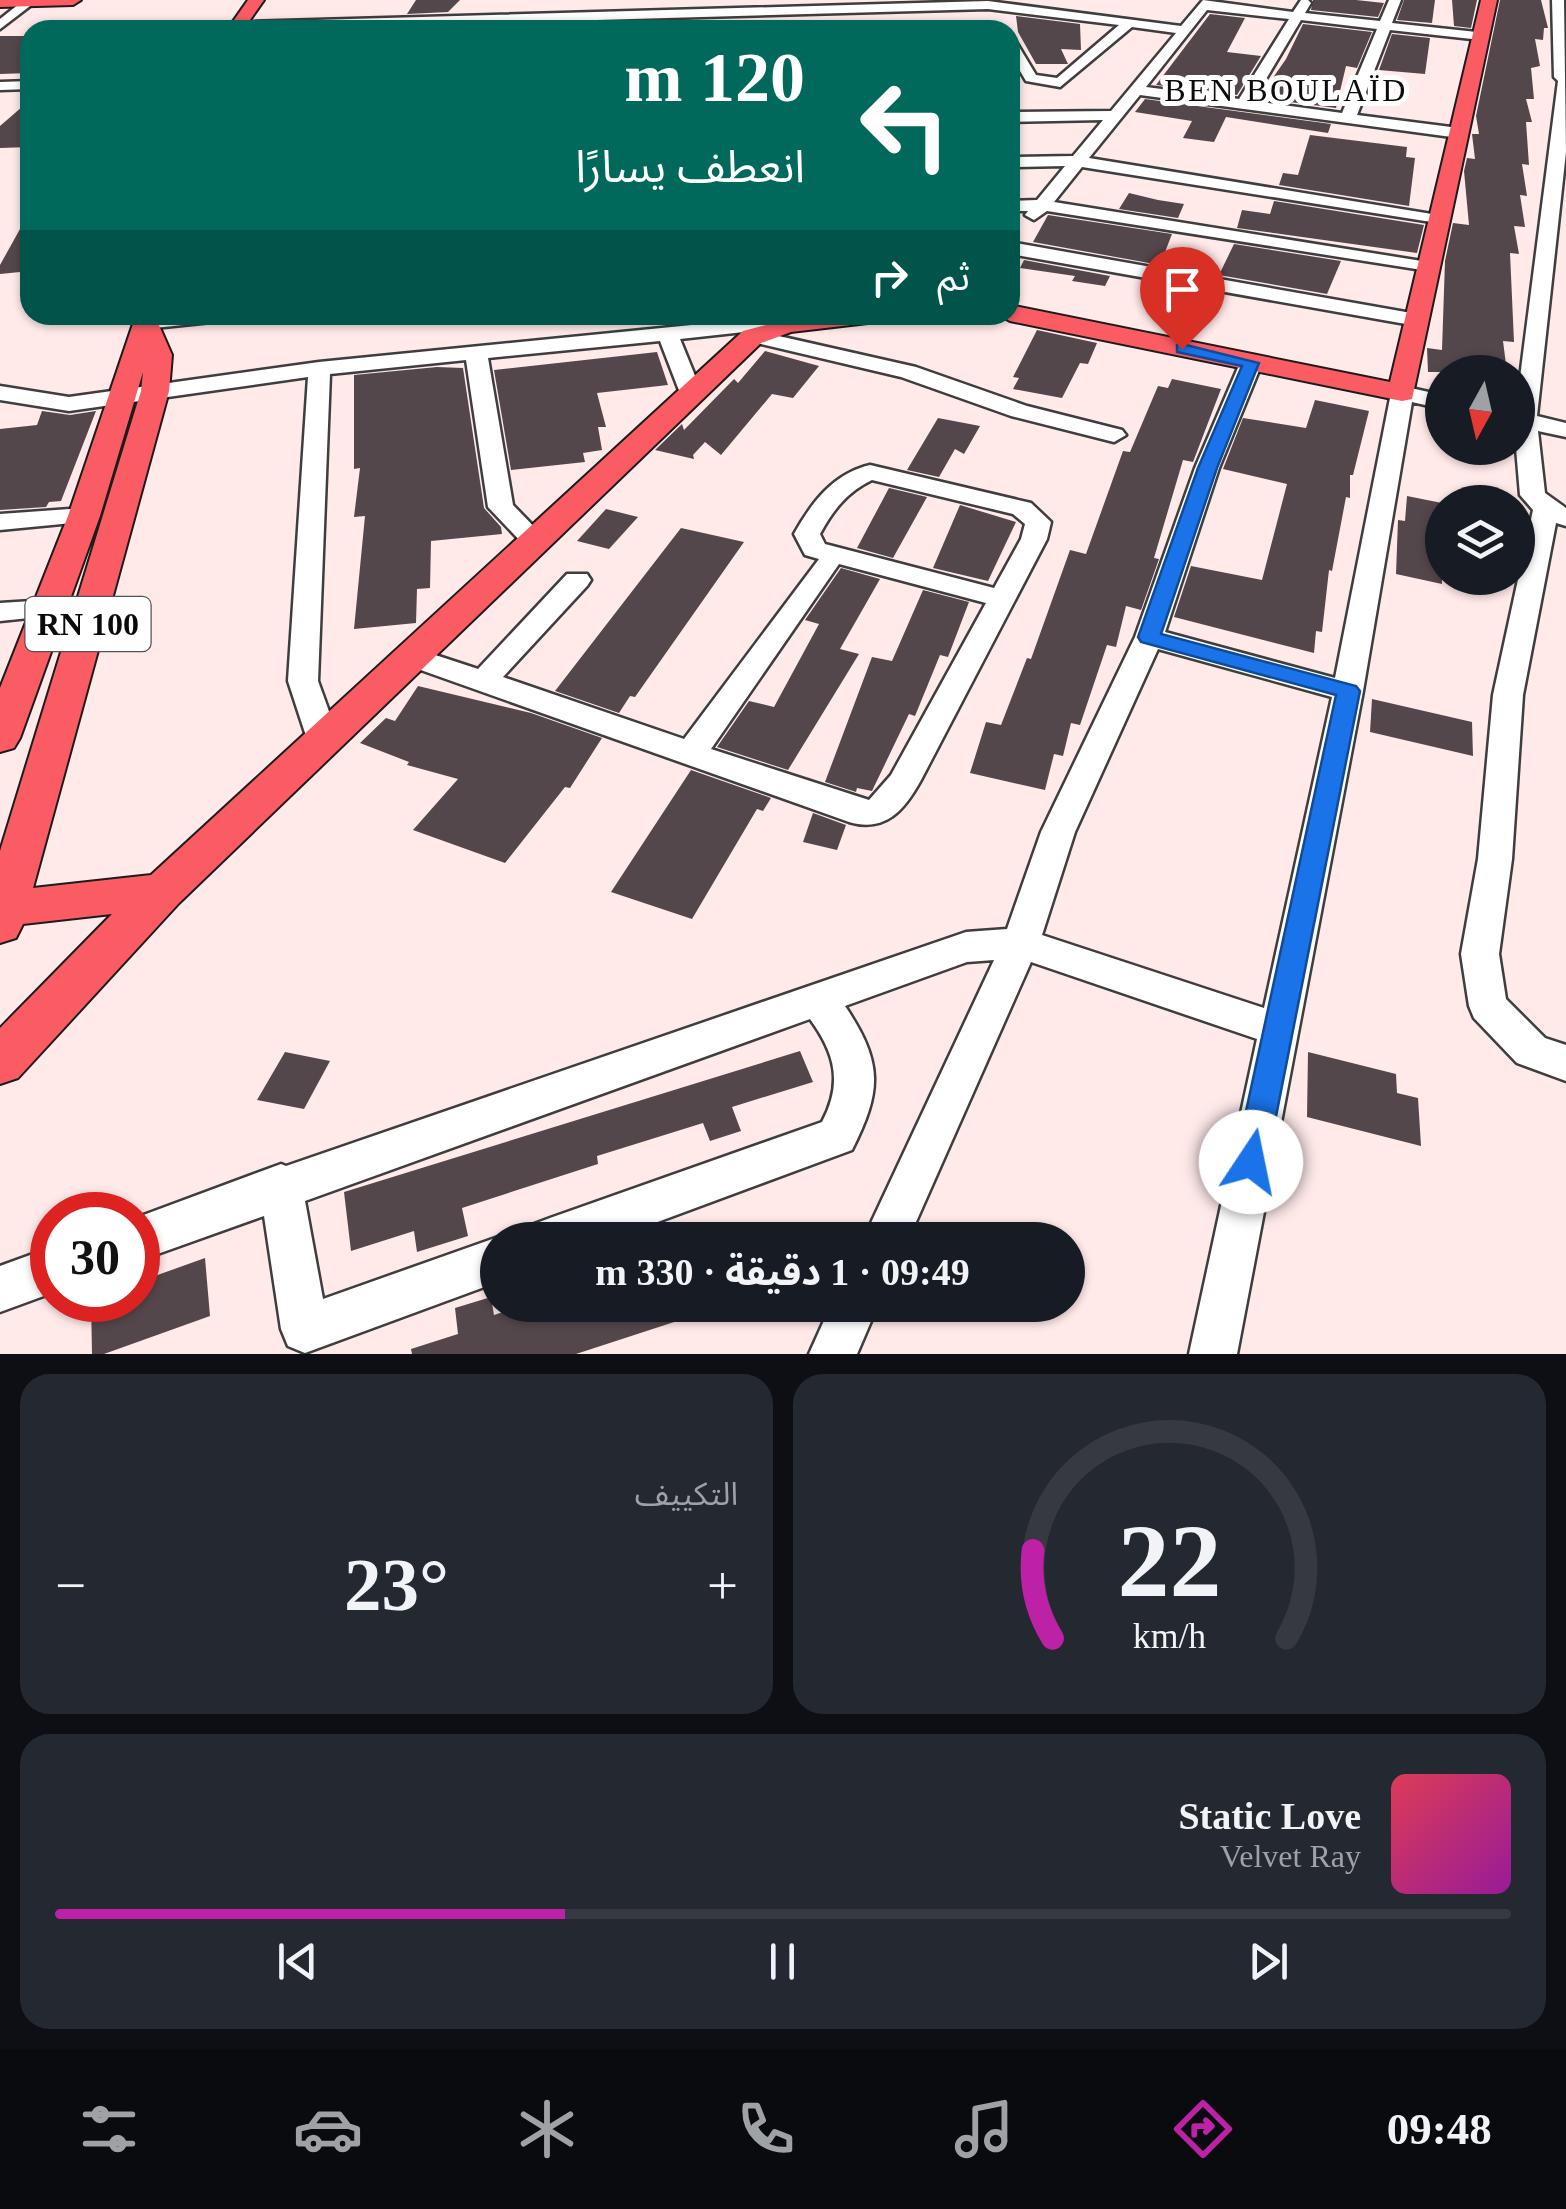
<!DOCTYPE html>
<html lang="ar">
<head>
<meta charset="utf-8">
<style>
	body { margin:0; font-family:"Times New Roman","Noto Sans Arabic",serif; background:#242831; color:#f1f3f6; direction:rtl; height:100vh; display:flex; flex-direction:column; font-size:38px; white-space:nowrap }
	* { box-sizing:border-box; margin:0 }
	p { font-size:32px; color:#9ea1a6 }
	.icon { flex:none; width:55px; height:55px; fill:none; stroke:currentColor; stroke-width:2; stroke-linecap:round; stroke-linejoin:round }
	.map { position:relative; height:1354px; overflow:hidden; direction:ltr }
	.sheet { display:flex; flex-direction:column; gap:20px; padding:20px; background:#0d0f14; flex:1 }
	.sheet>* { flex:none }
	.hud { position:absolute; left:20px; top:20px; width:1000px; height:305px; border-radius:30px; box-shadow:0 2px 8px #0004; direction:rtl; background:#00695c; color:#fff; overflow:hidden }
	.needle { width:65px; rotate:188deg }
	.controls { position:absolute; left:1425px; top:355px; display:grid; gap:20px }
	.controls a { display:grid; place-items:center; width:110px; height:110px; border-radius:50%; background:#171b24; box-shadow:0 2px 8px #0004; font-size:50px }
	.speed { position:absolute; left:30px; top:1192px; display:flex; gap:20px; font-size:50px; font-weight:700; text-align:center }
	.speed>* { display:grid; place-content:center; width:130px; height:130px; border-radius:50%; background:#171b24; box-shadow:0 2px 8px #0004; line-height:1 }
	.speed .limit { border:15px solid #d22; background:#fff; color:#111 }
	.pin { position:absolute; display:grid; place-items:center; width:85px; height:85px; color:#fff; margin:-102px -42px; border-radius:50% 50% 50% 0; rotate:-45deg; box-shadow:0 0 10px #0007 }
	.pin .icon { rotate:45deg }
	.me { position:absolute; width:110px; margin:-55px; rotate:11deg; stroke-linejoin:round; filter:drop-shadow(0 0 8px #0008) }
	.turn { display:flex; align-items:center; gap:35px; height:210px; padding:0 50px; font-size:45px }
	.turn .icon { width:130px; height:130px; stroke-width:2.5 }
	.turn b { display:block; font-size:70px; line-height:85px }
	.then { display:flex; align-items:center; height:95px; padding:0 50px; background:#0003; gap:20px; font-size:38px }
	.big { font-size:75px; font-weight:700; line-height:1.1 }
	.sheet .card { flex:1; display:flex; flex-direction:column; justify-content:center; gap:15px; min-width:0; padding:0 35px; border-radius:30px; background:#242831 }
	.sheet .dial { align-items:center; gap:0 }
	.dial svg { height:260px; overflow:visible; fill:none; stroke:#363941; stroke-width:7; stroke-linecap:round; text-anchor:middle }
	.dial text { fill:#f1f3f6; stroke:none }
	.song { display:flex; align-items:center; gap:30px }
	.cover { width:120px; height:120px; border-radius:15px; background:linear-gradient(135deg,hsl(350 70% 55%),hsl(300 70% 35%)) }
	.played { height:10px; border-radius:5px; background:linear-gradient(90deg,#bc21a6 35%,#363941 35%) }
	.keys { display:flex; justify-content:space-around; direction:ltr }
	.heat { display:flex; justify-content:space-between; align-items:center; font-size:55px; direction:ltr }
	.sheet .tiles { flex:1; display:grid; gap:20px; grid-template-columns:1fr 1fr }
	.card:last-child { grid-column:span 2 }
	.trip { position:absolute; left:480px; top:1222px; width:605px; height:100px; border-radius:50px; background:#171b24; box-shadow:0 2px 8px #0004; font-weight:700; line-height:100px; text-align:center; direction:rtl }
	.dock { display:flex; height:160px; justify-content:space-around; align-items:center; background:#090b0e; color:#9ea1a6 }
	.dock .icon { width:70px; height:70px }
	.dock .current { color:#bc21a6 }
	.dock b { font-size:45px; color:#f1f3f6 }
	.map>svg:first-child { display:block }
	.building { fill:#54474c }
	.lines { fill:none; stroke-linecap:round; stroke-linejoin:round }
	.minor-casing { stroke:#3e3e3e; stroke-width:5 }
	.major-casing { stroke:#1c1c1c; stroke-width:4 }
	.minor { fill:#fff; fill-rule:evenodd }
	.major { fill:#fb5c64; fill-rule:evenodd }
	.route { fill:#1a73e8; stroke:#114b97; stroke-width:2.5 }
	.labels { text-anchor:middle; stroke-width:10; stroke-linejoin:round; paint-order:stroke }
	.far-neighbourhood-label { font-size:32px; letter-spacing:2.5px; fill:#0b0b0b; stroke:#fff }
	.shield { fill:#fff; stroke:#545454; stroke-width:2.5 }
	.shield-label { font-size:32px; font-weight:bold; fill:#0b0b0b }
</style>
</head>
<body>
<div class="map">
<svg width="1566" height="1354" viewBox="0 0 1566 1354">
	<rect width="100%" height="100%" fill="#ffe9e9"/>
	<g class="building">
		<path d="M416,0h44l-12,12 -41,2z"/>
		<path d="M1313,0h43l28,3 -6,14 -67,-7z"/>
		<path d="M1404,0h31l-3,23 -35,-3z"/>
		<path d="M1452,0h25l-6,28 -17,-2z"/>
		<path d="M1500,0h41l7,28h-4l-1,12 -8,-1 5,27 -9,2 3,31h-8l6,23h-6l3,43 -7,-1 5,32 -7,-1 5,32 -11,-1 5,28 -9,-1 4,89 -11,-1 4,31h-79l-1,-24 15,2 3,-89 8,-38 16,2 -5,-54 3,-13 8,1 -3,-25h7l-3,-18z"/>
		<path d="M1210,14l35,4 -18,34 34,4 -24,39 -81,-10z"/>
		<path d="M1016,16l64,8 1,26 -20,-1 7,15h-32l-18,-32z"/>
		<path d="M1303,24l69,8 -15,36 -11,-2 -10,42 -77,-10 27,-39z"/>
		<path d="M1392,34l38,4 -5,36 -46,-4z"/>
		<path d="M0,36h30v37l-30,1z"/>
		<path d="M1145,99l186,25 -3,9 -102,-16 -12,25 -31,-4 9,-17 -57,-9z"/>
		<path d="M30,100v47l-30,1v-22z"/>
		<path d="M1310,135l97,12 -1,10 9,1 -6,48 -130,-21 4,-12 15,2z"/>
		<path d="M1129,193l29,7 26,4 -6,14 -59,-9z"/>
		<path d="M1274,201l150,24 -7,28 -180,-25 5,-18 28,4z"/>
		<path d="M30,211v60l-30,3v-9z"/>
		<path d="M1048,215l124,19 -12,31 -127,-23z"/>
		<path d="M1234,244l107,17 -14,33 -108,-19z"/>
		<path d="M1024,260l86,16 -5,10 -33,-5 3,-5 -55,-8z"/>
		<path d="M1037,330l60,13 -9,21 -8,-1 -18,35 -49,-9 6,-11 -6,-1z"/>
		<path d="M765,351l54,15 -26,32 -21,-4 -51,61 -16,-13 -12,13 1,4 -39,-9 27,-26 2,6 50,-51 4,4z"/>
		<path d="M657,352l11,33 -71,8 9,34h-8l4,23 -19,3 2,9 -74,8 -17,-100z"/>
		<path d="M437,367l26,1 21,140 17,19 1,7 -71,7 -1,47 -13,1 -1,34 -62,6 11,-113 -11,1 6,-49 -6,1v-94z"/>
		<path d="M1172,379l49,10 -28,73 -10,-2 -29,98 5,1 -18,51 -15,-4 -10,41 -9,-2 -27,80 -9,-2 -8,33 -9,-2 -9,36 -75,-17 16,-51 15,3 26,-67 4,1 39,-109 16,4 37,-103 7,1 28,-66 10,2z"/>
		<path d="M1315,400l54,11 -16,64h-3v23l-4,-1 -14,74 -3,-1 -7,62 -6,-1 -2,22 -140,-36 17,-51 71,14 25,-96 -64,-15 20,-51 63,10z"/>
		<path d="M42,411l28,4 26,-4 -35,90 -12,1 -3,5 -46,3v-81l37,-4z"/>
		<path d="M938,418l42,8 -16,28 -9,-5 -16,28 -32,-7z"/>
		<path d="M889,488l38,9 -34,61 -36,-10z"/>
		<path d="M1407,496l35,7v81l-46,-10 2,-54 7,1z"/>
		<path d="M960,505l56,17 -28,59 -55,-13z"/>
		<path d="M606,509l32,8 -29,32 -32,-8z"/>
		<path d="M681,528l63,14 -109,155 -5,-1 -11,17 -64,-22z"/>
		<path d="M841,568l39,11 -40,70 19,5 -71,116 -71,-23 32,-46 25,6 45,-83 -14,-4z"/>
		<path d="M923,590l46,12 -21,55 -8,-2 -25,61 -6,-2 -37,77 -15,-3 -1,4 -31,-10 47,-125 20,4z"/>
		<path d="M418,686l113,27 71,25 -32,50 -5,-1 -60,76 -92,-33 45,-51 -51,-14 2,-3 -49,-19 26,-25 9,3z"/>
		<path d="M1372,699l100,23 1,34 -103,-24z"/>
		<path d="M691,770l80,28 -8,13 -6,-2 -65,110 -81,-27z"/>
		<path d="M813,813l33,12 -9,25 -34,-8z"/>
		<path d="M800,1051l13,31 -81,25 9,24 -31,10 -7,-18 -106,33 1,8 -136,44 6,28 -51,16 -3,-21 -63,20 -7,-59z"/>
		<path d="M285,1052l45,9 -26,48 -47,-9z"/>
		<path d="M1308,1052l88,22 1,19 21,5 3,48 -114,-29z"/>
		<path d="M205,1258l5,58 -106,38h-12l-1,-54h47v-18z"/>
		<path d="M491,1297l3,18 31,-10h185l1,5 -135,44h-164l-1,-5 47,-15 -3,-26z"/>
	</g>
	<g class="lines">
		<g class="minor-casing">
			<g id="minor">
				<path d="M24,0h14l-38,29v-10z"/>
				<path d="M1203,0l90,12 8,-12h7l3,3 -6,10 75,8 9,-21h12l-9,23 94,10v6l-5,1 -91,-10 -33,85 102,13 8,5 -8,5 -319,-43 -51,63 349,57 6,1v8l-362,-57 -28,35 374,60 10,6 -3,4 -388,-61 -13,9 -9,-5 3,-4h-18v-10l27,-1 28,-34 -55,1v-10l63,-1 30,-36 -93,2v-10l101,-1 65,-78 -44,-6 -72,60 -34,-6 -16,-27v-15l5,1 21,35 21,3 62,-53 -131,-16 -749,21h-142l6,-4 885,-25 193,25zM1207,10l82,9 -50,80 -93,-12zM1301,20l76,9 -35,84 -89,-12z"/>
				<path d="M1552,0h12l2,152 -29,264 29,7v14l-28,-6 7,62 21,15v18l-10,-3 -33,172 -11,164 -13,95 7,45 39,39 21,7v36l-49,-18 -43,-45 -5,-12 -8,-52 17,-95 15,-164 40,-185 -13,-15 -4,-47 2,-55 40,-312 -4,-4z"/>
				<path d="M30,81v8l-30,1v-8z"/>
				<path d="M1010,242l407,72 10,6 -10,6 -407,-72z"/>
				<path d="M162,315h69l-10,6 -76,8 -10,-6 3,-4z"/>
				<path d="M752,319l42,2 3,4 -3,4 -37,2 159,36 111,39 95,24 4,5 -12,7 -103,-26 -110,-39 -153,-36 -4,-4 9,-6 -73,8 22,54 -11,7 -11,-7 -20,-52 -172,17 25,147 33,34 -13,8 -9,-2 -36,-38 -22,-147 -136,14 -12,307 21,58 -5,8 -11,3 -11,-3 -5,-8 -19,-58 20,-304 -239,34 -69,-11v-14l69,11 250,-35z"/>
				<path d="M1251,356l11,7 -43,105 -54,164 170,46 56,-285 11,-7 40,9v14l-30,-7 -49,289 -126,663h-48l68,-315 -226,-77 -123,278h-45l131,-280 -27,2 -122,44c38,57 37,84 7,144l-243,90h-81l6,-16 16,-6 272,-96c21,-39 13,-69 -12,-103l-505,182 18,98 175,-62 8,3h-8v42l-193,71 -17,-7 -7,-17 -17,-113 -126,45v-44l143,-53 5,2 680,-234 41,-3 34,-97 94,-195 60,-169 45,-105zM1158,649l174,48 -68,311 -222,-73 33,-103z"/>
				<path d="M870,465l161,38 20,19 -4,17 -126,241c-16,29 -35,53 -72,42l-448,-159 -5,-7 5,-7 10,-2 67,22 89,-95h20l4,6 -4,6 -84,91 181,62 135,-180 -14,-4 -11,-21c18,-32 39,-60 76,-69zM872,480l141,34 12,10 -4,15 -27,49 -169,-44 -5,-10c13,-24 27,-42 52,-54zM839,564l147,39 -95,172 -22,25 -158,-51z"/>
				<path d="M84,508l9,3 4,5 -4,5 -93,9v-16z"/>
				<path d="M48,600l10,3 4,6 -4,6 -58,6v-18z"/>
				<path d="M52,1247v46l-52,19v-46z"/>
				<path d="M831,1305h47l-21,49h-48z"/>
			</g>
		</g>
		<g class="major-casing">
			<g id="major">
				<path d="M0,0h81l-8,5 -73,2z"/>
				<path d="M248,0h16l-21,30h-16z"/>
				<path d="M1481,0h16l-85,399 -10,2 -392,-80 -11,-6h11v-10l380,77z"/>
				<path d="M136,315l24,2 -2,6 14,32 -3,36 -136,497 118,-13 592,-544 62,-16h76l-13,8 -77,9 -30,11 -582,560 -161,175 -18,6v-56l112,-114 -89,10 -7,14 -16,5v-92l141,-460 2,-19 -43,144 -80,222 -6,10 -14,4v-64l68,-172z"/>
			</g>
		</g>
		<use href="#minor" class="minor"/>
		<use href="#major" class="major"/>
	</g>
	<path class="route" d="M1182,344l77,19 -42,105 -56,166 195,52 4,5 -93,471 -4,10 -12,5 -11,-5 -5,-10 101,-467 -195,-53 -3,-5 60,-169 44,-102 -65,-14v-7z"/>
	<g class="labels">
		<g class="far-neighbourhood-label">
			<text x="1286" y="101">BEN BOULAÏD</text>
		</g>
		<rect class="shield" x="25.5" y="597" width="125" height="54" rx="8"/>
		<g class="shield-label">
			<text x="88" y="635">RN 100</text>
		</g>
	</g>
</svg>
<div class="controls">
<a><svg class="needle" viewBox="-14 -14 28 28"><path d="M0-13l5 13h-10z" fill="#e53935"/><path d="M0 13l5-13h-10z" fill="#9ea1a6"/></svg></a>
<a><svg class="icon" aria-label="layers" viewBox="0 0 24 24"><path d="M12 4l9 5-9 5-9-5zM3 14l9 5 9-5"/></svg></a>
</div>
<div class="speed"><div class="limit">30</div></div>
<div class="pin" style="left:1182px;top:349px;background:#d93025"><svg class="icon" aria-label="arrive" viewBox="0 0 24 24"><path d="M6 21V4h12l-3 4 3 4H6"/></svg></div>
<svg class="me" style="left:1251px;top:1162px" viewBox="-20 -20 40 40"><circle r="19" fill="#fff"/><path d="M0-13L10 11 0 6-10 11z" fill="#1a73e8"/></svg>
<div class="trip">09:49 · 1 دقيقة · 330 m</div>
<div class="hud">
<div class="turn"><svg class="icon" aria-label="left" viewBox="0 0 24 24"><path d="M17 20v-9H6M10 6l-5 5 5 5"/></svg><div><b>120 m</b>انعطف يسارًا</div></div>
<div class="then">ثم<svg class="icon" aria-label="right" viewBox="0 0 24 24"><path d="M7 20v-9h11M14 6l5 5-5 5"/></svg></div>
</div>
</div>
<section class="sheet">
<div class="tiles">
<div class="card dial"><svg viewBox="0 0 100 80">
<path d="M14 69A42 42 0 1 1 86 69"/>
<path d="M14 69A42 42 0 0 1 8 42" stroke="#bc21a6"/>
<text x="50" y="56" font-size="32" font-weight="700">22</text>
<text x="50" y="72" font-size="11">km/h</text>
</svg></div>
<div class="card"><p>التكييف</p>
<div class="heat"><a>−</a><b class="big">23°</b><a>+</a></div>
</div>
<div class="card">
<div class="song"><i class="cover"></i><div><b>Static Love</b><p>Velvet Ray</p></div></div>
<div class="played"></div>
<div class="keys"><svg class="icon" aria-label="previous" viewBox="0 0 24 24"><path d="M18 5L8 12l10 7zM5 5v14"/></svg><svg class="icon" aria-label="pause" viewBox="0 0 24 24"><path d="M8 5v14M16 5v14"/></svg><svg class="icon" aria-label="next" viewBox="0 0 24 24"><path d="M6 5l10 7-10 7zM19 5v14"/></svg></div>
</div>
</div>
</section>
<nav class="dock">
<b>09:48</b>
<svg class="icon current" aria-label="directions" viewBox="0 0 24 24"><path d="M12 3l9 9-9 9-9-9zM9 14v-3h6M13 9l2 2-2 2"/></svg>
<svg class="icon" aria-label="music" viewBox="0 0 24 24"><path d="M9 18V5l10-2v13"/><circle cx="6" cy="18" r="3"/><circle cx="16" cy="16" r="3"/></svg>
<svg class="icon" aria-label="phone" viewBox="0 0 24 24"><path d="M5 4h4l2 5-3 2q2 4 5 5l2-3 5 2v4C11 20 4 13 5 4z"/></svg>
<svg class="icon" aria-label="climate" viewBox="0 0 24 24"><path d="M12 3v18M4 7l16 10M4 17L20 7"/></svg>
<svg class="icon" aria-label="car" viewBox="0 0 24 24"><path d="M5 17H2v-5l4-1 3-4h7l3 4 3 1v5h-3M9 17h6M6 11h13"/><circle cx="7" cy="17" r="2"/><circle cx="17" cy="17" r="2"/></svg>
<svg class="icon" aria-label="filters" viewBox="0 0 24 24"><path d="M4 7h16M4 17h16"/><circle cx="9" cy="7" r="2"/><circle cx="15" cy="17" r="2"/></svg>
</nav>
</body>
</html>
